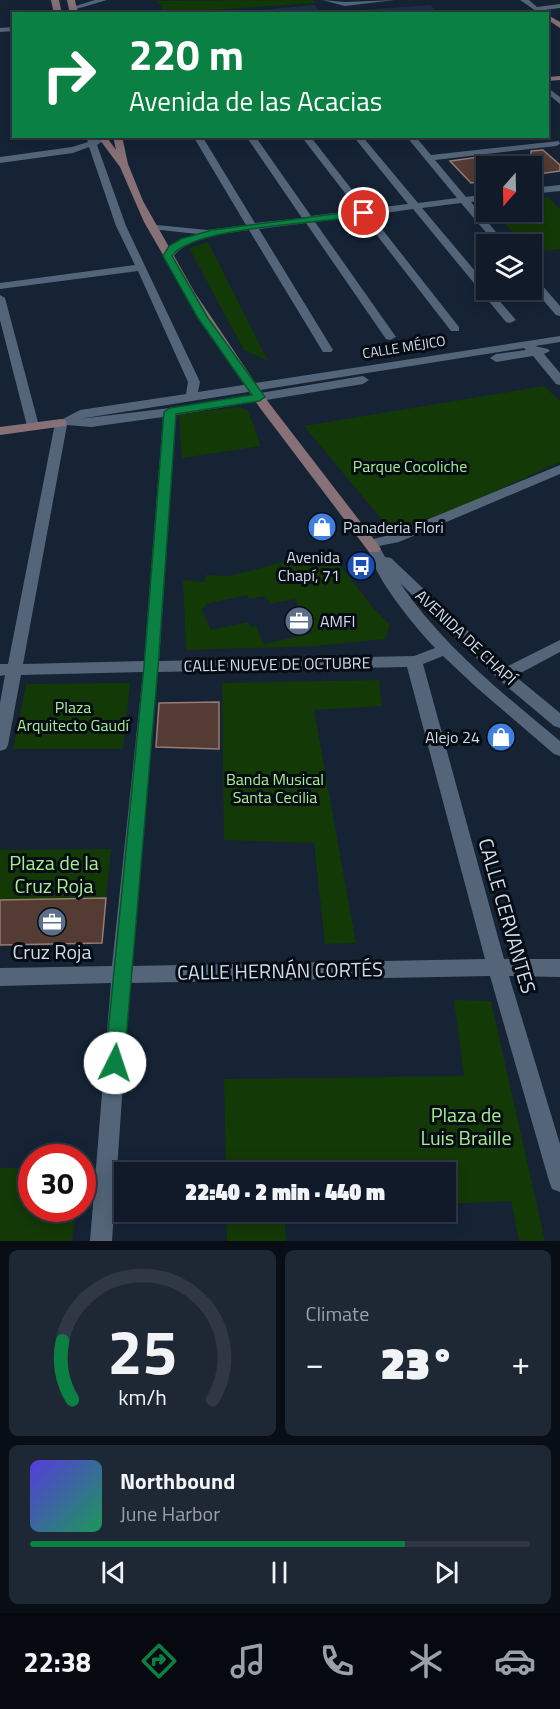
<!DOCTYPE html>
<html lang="en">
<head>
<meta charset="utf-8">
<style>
	body { margin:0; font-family:"Titillium Web",sans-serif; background:#1e2734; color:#f1f3f6; height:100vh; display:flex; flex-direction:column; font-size:22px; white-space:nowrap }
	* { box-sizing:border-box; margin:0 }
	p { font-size:20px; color:#9ca1a8 }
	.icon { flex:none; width:33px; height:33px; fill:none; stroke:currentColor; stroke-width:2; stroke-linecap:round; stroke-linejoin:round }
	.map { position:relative; height:1241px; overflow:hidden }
	.sheet { display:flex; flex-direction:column; gap:9px; padding:9px; background:#090e16; flex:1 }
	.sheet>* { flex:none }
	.banner { position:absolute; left:12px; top:12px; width:537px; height:126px; border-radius:0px; box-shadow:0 3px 15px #0003,0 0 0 2px #303845; background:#0b8043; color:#fff; overflow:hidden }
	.needle { width:39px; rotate:200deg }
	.tools { position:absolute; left:476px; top:156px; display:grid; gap:12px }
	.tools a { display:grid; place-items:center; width:66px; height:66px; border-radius:0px; background:#101a28; box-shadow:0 3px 15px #0003,0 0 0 2px #303845; font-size:30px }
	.speed { position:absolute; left:18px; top:1144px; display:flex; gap:12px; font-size:30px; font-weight:700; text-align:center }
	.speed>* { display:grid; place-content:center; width:78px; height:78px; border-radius:50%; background:#101a28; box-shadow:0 3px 15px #0003,0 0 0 2px #303845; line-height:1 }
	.speed .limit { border:9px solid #d22; background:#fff; color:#111 }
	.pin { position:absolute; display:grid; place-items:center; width:51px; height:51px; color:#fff; margin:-26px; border:3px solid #fff; border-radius:50%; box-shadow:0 2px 6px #0007 }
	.me { position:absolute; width:66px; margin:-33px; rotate:4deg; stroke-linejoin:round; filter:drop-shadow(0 0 4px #0008) }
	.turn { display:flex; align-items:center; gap:21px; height:126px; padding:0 18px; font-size:27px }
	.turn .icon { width:78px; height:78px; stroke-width:2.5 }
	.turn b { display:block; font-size:42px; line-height:51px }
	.big { font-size:45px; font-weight:800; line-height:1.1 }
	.sheet .widget { flex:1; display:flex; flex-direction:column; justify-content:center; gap:9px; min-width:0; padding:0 21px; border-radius:9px; background:#1e2734 }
	.sheet .dial { align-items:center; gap:0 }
	.dial svg { height:156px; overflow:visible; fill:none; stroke:#303845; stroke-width:7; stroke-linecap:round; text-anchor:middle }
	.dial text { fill:#f1f3f6; stroke:none }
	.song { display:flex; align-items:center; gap:18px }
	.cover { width:72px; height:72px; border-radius:9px; background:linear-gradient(135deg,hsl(250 70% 55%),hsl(150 70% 35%)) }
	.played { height:6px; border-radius:3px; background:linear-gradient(90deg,#0b8043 75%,#303845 75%) }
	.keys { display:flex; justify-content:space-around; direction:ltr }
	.heat { display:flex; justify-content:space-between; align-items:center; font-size:33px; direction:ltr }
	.sheet .tiles { flex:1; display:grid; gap:9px; grid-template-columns:1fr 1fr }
	.widget:last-child { grid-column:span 2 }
	.trip { position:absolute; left:114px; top:1162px; width:342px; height:60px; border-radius:0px; background:#101a28; box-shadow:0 3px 15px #0003,0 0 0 2px #303845; font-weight:800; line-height:60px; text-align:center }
	.tabs { display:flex; height:96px; justify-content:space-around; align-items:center; background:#060a10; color:#9ca1a8 }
	.tabs .icon { width:42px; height:42px }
	.tabs .on { color:#0b8043 }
	.tabs b { font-size:27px; color:#f1f3f6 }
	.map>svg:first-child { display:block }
	.built { fill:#1c3045 }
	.green { fill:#133906; fill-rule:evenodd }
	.building { fill:#543b33; stroke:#987b72; stroke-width:1.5 }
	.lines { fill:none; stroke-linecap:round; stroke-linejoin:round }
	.street { fill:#546579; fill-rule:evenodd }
	.secondary { fill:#877076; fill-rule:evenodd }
	.route { fill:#0b8043; stroke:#07532c; stroke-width:1.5 }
	.labels { text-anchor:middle; stroke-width:6; stroke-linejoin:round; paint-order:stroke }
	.far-street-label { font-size:14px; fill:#d2dce8; stroke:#060c14 }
	.park-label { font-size:16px; fill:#a5ed91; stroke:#060c14 }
	.poi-label { font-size:16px; fill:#d2dce8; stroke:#060c14; text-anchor:start }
	.street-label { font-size:16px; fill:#d2dce8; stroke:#060c14 }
	.near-park-label { font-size:20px; fill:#a5ed91; stroke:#060c14 }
	.near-street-label { font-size:20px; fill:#d2dce8; stroke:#060c14 }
	.near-poi-label { font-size:20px; fill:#d2dce8; stroke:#060c14 }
</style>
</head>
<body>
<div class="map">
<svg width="560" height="1241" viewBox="0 0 560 1241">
	<rect width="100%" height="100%" fill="#152335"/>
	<path class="built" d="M314,5l7,8 109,-8 9,8h-208z"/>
	<g class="green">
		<path d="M313,0l2,3 -150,10 -8,-12z"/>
		<path d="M548,197l12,12v40l-29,4v-9h-8l-29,-32h37v-13z"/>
		<path d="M208,242l60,119 -24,-11 -55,-102z"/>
		<path d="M544,386l16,15v61l-93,42 -74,29 -89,-107z"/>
		<path d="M240,407l8,4 13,35 -79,12 -3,-44z"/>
		<path d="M330,553l45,57 15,15 -5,14 -70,7 -129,4 -3,-70 22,2 1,-7 24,1 83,-22 2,3zM247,595l2,4 17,-3 4,8 25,-5 17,34 -48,11 -8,-18 -6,1 -2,-5 -37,8 -9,-20 4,-6z"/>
		<path d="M379,680l3,26 -68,4 42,233 -31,1 -11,-101 -90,-3 -2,-157z"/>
		<path d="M130,683l-7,66h-110l13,-65z"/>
		<path d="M111,849l-5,49 -106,2v-50z"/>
		<path d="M454,1000l37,1 54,240h-26l-8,-40 -65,3v-31h-220l-2,-94 240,-3z"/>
		<path d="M0,1168h31l1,41h44l-4,32h-72z"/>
		<path d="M226,1212h58l2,29h-59z"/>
	</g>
	<g class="building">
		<path d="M543,150l17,15v6l-29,4v-24z"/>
		<path d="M486,156v25l-15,2 -21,-22z"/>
		<path d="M219,702v47l-63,-2 3,-44z"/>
		<path d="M106,898l-4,45 -102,2v-45z"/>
	</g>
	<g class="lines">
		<g class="street">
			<path d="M95,0h12l-34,10 -4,-2z"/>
			<path d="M322,0l23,2 50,-2 -50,6z"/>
			<path d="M520,0h9l8,7 23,-3v4l-24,3z"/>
			<path d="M14,27v4l-14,1v-4z"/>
			<path d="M548,88l12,9v7l-12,-10z"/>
			<path d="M86,136h9l1,3 7,2 -6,4 29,81 74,156 -2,10 362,-56v6l-25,4 13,3 2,2 -6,3 16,19v12l-4,-1 -23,-28 -37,6 -6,-4 6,-4 30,-4 -2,-2 -445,71 91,-11 193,-32 6,4 -6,4 -187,31 -17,246 255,-5 21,-8c-21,-22 -62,-72 -67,-100l-5,-4 2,-3 25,-6 170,-70v9l-161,68 -20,4 6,11 6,1 115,109 54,-27v12l-45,24 45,37v15l-6,-2 -56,-47 -98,-96c43,63 102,110 160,158v15l-6,-2 -78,-67 -33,-31 -20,8 81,295h56v18l-51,-1 51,168v48l-8,-3 -3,-8 -59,-205 -360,7 -18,258h-22l21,-258 -111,3v-18l112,-2 31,-294 -122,3 -13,70 -2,4 -6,2v-48l5,-28 -5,1v-12h8l47,-241 25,-13 106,-16 2,-12 -50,-111 -138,18v-6l135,-18 -19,-39 -27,-79 -16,6 -73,10v-6l72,-10 16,-5zM163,417l-19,244 -121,3 44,-239 24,2zM407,667l78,292 -353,7 26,-294z"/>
			<path d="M193,136h9l53,87 47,-5 -56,-82h9l56,80 47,-6 -57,-74h9l57,73 41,-5 -55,-68h9l56,67 39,-5 -51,-62h9l16,19 128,-14 1,3 -4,2 -121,14 31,37 20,-3v6l-15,2 35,42h-10l-35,-41 -39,5 64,76v6h4l26,30 -6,3 -4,-1 -93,-113 -42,6 88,112v4h-8l-89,-115 -47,6 81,115 -6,3 -4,-1 -80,-116 -47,6 74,121 -2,2h-8l-74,-122c-27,4 -59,5 -77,28l-9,-2 10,-11 25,-11 -47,-5 -5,-3 1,-2 60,6 39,-5z"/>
			<path d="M560,185v6l-29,3v-6z"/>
			<path d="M531,276l4,1 25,29v10l-4,-1 -25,-29z"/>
			<path d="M0,295l5,3 34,128 -2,3 -4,1 -6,-4 -27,-106z"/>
		</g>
		<g class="secondary">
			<path d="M51,0h8l3,14h-8z"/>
			<path d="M67,0h8l3,14h-8z"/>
			<path d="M548,15l12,7v6l-12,-8z"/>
			<path d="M560,76v4l-12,1v-4z"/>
			<path d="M97,136h9l10,14 -3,-14h9l6,28 15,37 52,92 74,110 110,143 2,3 -2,3h-10l-109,-144 -53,-77 -63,-109 -24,-55z"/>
			<path d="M61,419l4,1 2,3 -2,3 -65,9v-8z"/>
		</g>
	</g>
	<path class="route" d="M364,210l5,3 -1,2c-39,8 -177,11 -196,41l36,62 57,79 -6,4 -83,13 -18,253 -34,396 -3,7 -6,2 -7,-2 -3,-7 39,-396 20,-255 6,-4 82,-13 -54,-77 -35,-62 6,-10 12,-7 31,-9z"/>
	<defs>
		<g id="shop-disc" transform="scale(1.5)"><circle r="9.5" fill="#3f7fe0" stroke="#060c14"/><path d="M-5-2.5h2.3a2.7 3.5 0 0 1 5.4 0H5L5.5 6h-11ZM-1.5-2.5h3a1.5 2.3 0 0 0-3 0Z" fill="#fff"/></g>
		<g id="bus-disc" transform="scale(1.5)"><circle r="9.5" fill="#1a4fb4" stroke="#060c14"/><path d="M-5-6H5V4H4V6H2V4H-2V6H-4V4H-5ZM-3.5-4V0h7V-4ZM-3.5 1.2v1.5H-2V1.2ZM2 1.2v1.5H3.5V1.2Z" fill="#fff"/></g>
		<g id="office-disc" transform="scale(1.5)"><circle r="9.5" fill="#5c6f8a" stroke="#060c14"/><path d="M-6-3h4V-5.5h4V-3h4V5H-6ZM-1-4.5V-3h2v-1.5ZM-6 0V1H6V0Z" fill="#fff"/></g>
	</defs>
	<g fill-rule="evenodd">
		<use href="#shop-disc" x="322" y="527"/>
		<use href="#bus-disc" x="361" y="566"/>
		<use href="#office-disc" x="299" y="621"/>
		<use href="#shop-disc" x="501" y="737"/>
		<use href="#office-disc" x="52" y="922"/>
	</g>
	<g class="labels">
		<g class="far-street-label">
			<text transform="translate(404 347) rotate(-9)" y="5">CALLE MÉJICO</text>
		</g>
		<g class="park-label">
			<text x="410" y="472">Parque Cocoliche</text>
			<text x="73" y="713">Plaza<tspan x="73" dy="18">Arquitecto Gaudí</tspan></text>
			<text x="275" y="785">Banda Musical<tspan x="275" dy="18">Santa Cecilia</tspan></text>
		</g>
		<g class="poi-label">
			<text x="343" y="533">Panaderia Flori</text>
			<text x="340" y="563" text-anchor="end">Avenida<tspan x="340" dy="18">Chapí, 71</tspan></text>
			<text x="320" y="627">AMFI</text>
			<text x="480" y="743" text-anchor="end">Alejo 24</text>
		</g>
		<g class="street-label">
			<text transform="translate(466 637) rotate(43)" y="6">AVENIDA DE CHAPÍ</text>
			<text transform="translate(277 664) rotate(-1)" y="6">CALLE NUEVE DE OCTUBRE</text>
		</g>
		<g class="near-park-label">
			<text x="54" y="870">Plaza de la<tspan x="54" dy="23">Cruz Roja</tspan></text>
			<text x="466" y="1122">Plaza de<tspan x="466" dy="23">Luis Braille</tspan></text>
		</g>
		<g class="near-street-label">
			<text transform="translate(507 916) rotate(74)" y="7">CALLE CERVANTES</text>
			<text transform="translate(280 971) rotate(-1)" y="7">CALLE HERNÁN CORTÉS</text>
		</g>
		<g class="near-poi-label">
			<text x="52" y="959">Cruz Roja</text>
		</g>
	</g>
</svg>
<div class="tools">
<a><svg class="needle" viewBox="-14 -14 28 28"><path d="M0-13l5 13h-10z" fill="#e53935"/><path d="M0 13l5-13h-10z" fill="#9ca1a8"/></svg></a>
<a><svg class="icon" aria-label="layers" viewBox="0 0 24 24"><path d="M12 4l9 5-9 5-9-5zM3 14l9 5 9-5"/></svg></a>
</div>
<div class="speed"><div class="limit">30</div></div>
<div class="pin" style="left:364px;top:213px;background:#d93025"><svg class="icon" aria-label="arrive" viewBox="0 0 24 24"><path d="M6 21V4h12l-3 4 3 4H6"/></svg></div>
<svg class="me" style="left:115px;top:1063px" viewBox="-20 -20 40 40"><circle r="19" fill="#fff"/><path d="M0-13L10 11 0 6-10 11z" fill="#0b8043"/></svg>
<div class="trip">22:40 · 2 min · 440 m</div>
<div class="banner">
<div class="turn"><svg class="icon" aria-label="right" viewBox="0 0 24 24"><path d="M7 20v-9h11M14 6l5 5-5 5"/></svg><div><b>220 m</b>Avenida de las Acacias</div></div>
</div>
</div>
<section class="sheet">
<div class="tiles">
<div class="widget dial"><svg viewBox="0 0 100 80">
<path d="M14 69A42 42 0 1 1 86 69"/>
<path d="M14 69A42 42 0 0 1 9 39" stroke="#0b8043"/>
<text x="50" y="56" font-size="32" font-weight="700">25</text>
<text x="50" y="72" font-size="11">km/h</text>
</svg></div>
<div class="widget"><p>Climate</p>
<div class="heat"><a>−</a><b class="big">23°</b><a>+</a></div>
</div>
<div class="widget">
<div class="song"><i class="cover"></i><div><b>Northbound</b><p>June Harbor</p></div></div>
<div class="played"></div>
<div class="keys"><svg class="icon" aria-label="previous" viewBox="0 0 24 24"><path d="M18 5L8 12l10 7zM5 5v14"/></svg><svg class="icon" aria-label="pause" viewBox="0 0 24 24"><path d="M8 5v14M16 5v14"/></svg><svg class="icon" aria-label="next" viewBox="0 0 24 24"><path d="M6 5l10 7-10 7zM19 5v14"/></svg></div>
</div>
</div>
</section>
<nav class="tabs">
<b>22:38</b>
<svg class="icon on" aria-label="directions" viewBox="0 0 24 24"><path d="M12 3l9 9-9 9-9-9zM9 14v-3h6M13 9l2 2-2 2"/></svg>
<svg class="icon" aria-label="music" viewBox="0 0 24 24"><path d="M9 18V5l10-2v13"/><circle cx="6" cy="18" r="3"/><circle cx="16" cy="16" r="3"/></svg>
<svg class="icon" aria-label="phone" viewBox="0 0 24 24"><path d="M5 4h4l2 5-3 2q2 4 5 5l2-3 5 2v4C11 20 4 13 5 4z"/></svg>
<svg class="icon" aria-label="climate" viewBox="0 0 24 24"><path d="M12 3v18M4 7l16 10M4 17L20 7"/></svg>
<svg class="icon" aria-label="car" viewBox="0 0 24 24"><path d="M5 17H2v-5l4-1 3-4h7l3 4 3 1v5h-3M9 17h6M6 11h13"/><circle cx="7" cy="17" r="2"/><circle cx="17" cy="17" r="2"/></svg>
</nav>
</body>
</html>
